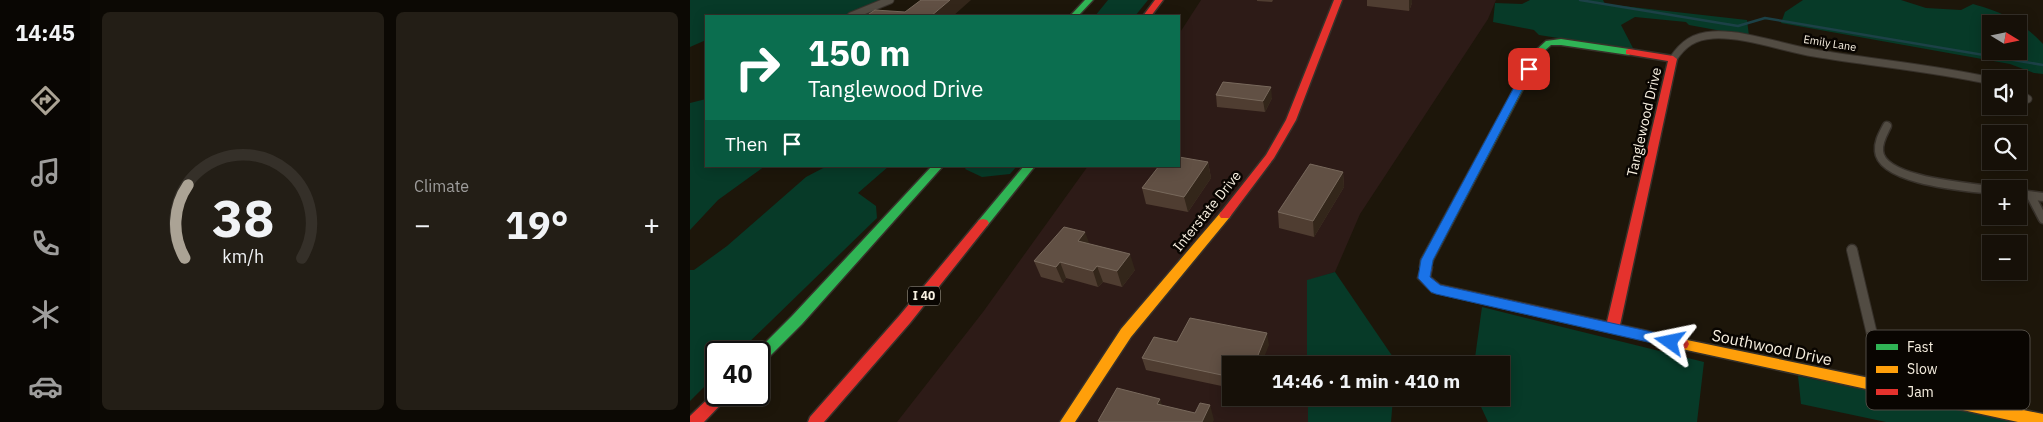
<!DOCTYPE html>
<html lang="en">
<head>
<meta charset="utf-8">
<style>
	body { margin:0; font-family:"IBM Plex Sans",sans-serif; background:#231e16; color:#f1f3f6; height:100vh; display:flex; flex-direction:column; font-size:19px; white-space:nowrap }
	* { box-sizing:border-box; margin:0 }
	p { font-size:16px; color:#9e9d9c }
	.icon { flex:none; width:28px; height:28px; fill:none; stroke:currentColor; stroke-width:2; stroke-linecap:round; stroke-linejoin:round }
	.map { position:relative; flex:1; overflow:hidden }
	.sheet { display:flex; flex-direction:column; gap:12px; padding:12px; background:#0c0904; width:600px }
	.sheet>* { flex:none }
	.banner { position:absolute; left:15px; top:15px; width:475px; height:152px; border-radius:0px; box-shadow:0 2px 12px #0003,0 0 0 1px #353029; background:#0b6e4f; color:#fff; overflow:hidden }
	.needle { width:32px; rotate:100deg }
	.fabs { position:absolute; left:1292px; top:15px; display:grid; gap:10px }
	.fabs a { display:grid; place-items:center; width:45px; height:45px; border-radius:0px; background:#161008; box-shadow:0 2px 12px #0003,0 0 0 1px #353029; font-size:25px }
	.speed { position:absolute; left:15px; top:341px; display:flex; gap:10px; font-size:25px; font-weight:700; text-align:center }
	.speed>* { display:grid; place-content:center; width:65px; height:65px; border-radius:50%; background:#161008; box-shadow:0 2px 12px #0003,0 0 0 1px #353029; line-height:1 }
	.speed .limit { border:2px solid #111; border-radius:8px; background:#fff; color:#111 }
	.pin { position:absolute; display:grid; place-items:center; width:42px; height:42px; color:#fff; margin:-21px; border-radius:10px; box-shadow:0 2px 8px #0006 }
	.me { position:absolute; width:55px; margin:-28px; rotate:282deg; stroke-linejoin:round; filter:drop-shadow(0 0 4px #0008) }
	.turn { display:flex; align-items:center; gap:18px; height:105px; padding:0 20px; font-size:22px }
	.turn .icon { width:65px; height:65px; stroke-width:2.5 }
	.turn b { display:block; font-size:35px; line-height:42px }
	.then { display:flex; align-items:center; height:48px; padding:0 20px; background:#0003; gap:10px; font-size:19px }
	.big { font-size:38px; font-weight:700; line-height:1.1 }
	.sheet .card { flex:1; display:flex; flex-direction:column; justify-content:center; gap:8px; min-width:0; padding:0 18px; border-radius:8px; background:#231e16 }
	.sheet .dial { align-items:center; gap:0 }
	.dial svg { height:130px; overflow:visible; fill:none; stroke:#353029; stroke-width:7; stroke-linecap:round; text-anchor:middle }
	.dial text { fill:#f1f3f6; stroke:none }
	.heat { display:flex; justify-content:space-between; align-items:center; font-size:28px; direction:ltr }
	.sheet .tiles { flex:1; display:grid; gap:12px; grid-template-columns:repeat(2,1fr) }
	.trip { position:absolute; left:532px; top:356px; width:288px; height:50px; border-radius:0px; background:#161008; box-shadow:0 2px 12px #0003,0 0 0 1px #353029; font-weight:700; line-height:50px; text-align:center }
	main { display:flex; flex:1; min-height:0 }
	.menu { display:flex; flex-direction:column; width:90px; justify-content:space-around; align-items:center; background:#090603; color:#9e9d9c }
	.menu .icon { width:35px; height:35px }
	.menu .selected { color:#aba395 }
	.menu b { font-size:22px; color:#f1f3f6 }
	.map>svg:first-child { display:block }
	.commercial { fill:#2d1b17 }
	.green { fill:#073a28; fill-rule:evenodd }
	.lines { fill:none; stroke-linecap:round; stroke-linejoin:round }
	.stream { stroke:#1c4147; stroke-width:2.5 }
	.street-far2-casing { stroke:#37312a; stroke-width:9 }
	.street-far1-casing { stroke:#37312a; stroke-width:11 }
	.street-casing { stroke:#37312a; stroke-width:12 }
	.fast-casing { stroke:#37312a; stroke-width:3 }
	.slow-casing { stroke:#37312a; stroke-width:3 }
	.jam-casing { stroke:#37312a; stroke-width:3 }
	.street-far2 { stroke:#524c43; stroke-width:7 }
	.street-far1 { stroke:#524c43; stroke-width:8 }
	.street { stroke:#524c43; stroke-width:10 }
	.fast { fill:#30b455; fill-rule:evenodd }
	.slow { fill:#ff9f0a; fill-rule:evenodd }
	.jam { fill:#e5322d; fill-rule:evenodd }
	.wall { fill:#4f3d31 }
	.shaded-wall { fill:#33261a }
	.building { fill:#615044; stroke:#78695c }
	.route { fill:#1a73e8; stroke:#114b97 }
	.labels { text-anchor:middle; stroke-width:5; stroke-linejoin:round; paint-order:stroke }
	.far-street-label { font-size:11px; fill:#f7efe0; stroke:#090501 }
	.shield { fill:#090501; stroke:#b0a99d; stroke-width:1 }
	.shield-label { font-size:12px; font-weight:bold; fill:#f7efe0 }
	.street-label { font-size:14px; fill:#f7efe0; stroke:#090501 }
	.near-street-label { font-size:16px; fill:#f7efe0; stroke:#090501 }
	.key { fill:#090501; stroke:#504b44; stroke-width:1 }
	.key-label { font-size:14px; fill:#f7efe0 }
</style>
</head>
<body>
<main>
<nav class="menu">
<b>14:45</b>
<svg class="icon selected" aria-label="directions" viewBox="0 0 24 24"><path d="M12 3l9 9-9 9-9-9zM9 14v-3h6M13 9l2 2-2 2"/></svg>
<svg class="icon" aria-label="music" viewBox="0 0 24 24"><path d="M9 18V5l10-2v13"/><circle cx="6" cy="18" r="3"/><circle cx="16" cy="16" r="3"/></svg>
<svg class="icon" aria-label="phone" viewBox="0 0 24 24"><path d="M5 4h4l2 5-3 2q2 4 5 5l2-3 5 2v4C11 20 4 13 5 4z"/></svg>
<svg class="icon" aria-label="climate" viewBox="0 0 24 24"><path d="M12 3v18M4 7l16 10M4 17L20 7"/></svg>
<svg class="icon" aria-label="car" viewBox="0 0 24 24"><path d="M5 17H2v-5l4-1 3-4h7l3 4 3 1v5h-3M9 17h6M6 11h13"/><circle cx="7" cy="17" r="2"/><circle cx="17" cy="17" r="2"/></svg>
</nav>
<section class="sheet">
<div class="tiles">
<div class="card dial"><svg viewBox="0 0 100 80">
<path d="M14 69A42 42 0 1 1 86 69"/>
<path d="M14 69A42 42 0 0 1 16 24" stroke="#aba395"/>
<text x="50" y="56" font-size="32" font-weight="700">38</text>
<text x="50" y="72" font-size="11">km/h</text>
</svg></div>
<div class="card"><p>Climate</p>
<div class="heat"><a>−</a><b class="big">19°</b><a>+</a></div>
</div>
</div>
</section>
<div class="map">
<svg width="1353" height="422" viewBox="0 0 1353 422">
	<rect width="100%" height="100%" fill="#1d160a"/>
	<path class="commercial" d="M511,0h295l-8,19 -128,195 -25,58 -28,9v84h-76v33h77v24h-411l86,-110 105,-146h91v-132z"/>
	<g class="green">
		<path d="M0,0h194l-39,16h-139v24l-16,7z"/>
		<path d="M418,0h40l-13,16h-40z"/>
		<path d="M840,0h73l2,4 142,16 2,16 -60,-11 -3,-3 -51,-5 -14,8 13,25 -95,-15 -5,-5 -41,-8 2,-19 27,1z"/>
		<path d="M1113,0h98l25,8 35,2 12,-6c31,9 47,16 70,40v30l-9,-1 -24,-9 -229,-41 4,-11zM1301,24h28v27h-28z"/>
		<path d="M16,99v67h59l-47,34 -28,30v-127z"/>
		<path d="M137,166h62l-31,27 18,13 1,12 -138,134h-23v23l-26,26v-131h4l33,-24 79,-69z"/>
		<path d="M277,166h50l-7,8 -28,3 -17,-8z"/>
		<path d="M645,272l62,91v2h-90v-85z"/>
		<path d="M792,307l222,55 -7,60h-209l-11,-24h24v-33h-27z"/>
		<path d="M1108,376l222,46h-134l-85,-18z"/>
		<path d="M618,398h85l-2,24h-83z"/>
	</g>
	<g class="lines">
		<path class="stream" d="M890,0l158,26 27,-8 278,47"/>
		<g class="street-far2-casing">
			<g id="street-far2">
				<path d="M161,16l39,-16"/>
				<path d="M983,59c10,-15 21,-23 40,-24 30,-2 71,13 101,18 59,10 119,15 177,28"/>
				<path d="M1329,93l9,6"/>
			</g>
		</g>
		<g class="street-far1-casing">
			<g id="street-far1">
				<path d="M1197,126c-4,8 -9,16 -8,25 2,30 89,36 112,39"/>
				<path d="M1329,194l24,3"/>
				<path d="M1341,196l12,23"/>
				<path d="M1162,249l1,3"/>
			</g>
		</g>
		<g class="street-casing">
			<path id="street" d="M1162,250l33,139"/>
		</g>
		<g class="fast-casing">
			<g id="fast">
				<path d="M395,0h8l-15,16h-8z"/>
				<path d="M871,39l68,10 4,3 -4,3 -68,-10h-10l-9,8 -109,207 -3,10h-8l-2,-3 1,-7 113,-208 12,-11z"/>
				<path d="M242,166h11l-141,158 -38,38 -5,2v-12h-3l36,-36z"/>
				<path d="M334,166h11l-48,60h-8l-2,-3 2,-3z"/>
			</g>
		</g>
		<g class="slow-casing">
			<g id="slow">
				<path d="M535,211l4,1 2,3 -2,3 -98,119 -56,85h-15l61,-93 100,-117z"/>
				<path d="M992,339l361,75v8h-25l-336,-73 -5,-1 -2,-4 2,-4z"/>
			</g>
		</g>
		<g class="jam-casing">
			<g id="jam">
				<path d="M465,0h8l-12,16h-8z"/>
				<path d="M644,0h8l-46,120 -22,38 -45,60h-8l-2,-3 2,-3 45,-57 20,-35z"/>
				<path d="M939,49l44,7 4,3 -57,266 67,15 2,4 -2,4 -5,1 -250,-57 -14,-14 4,-14h8l2,3 -2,10 10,8 167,37 61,-261 -42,-7v-4z"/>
				<path d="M293,219l4,1 2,3 -2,3 -77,97 -86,99h-16l2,-5 90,-102 79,-95z"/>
				<path d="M26,391v4h12l-2,4 -22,23h-14v-6z"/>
			</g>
		</g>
		<use href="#street-far2" class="street-far2"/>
		<use href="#street-far1" class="street-far1"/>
		<use href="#street" class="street"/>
		<use href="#fast" class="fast"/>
		<use href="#slow" class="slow"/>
		<use href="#jam" class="jam"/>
	</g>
	<g class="wall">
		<path d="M567,0h16l-1,2 -15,-1z"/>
		<path d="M677,0h45v3l-3,8 -42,-5z"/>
		<path d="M526,95l56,3 -7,14 -48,-5z"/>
		<path d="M518,162l3,16 -23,34 -42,-8 -4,-16z"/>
		<path d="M653,172l1,15 -30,50 -35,-9 -1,-16z"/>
		<path d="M399,244l46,26 -13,17 -19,-5 -5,5 -32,-9 -3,5 -22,-6 -7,-16z"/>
		<path d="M487,342l92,3 -38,20v23l-85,-18 -4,-12z"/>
	</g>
	<g class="shaded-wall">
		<path d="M260,0h21l-18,16h-22z"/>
		<path d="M719,0h3v3l-3,8z"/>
		<path d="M581,87l1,11 -7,14 -2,-11z"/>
		<path d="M518,162l3,16 -23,34 -4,-15z"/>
		<path d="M653,172l1,15 -30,50 -1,-16z"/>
		<path d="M395,232l6,16 -13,-7z"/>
		<path d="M440,254l5,16 -13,17 -5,-16z"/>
		<path d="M370,262l6,16 -3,5 -7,-16z"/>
		<path d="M407,266l6,16 -5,5 -5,-16z"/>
		<path d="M577,333l2,12 -8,20h-7z"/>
		<path d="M470,399l5,15 -8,-10z"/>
		<path d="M520,405l4,15 -1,2h-11z"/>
	</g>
	<g class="building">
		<path d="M231,0h29l-19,16h-65l9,-6 30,2z"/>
		<path d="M533,82l48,5 -8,14 -47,-6z"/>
		<path d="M489,157l29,5 -24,35 -42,-9 17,-22h20z"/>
		<path d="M620,164l33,8 -30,49 -35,-9z"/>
		<path d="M374,227l21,5 -7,9 52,13 -13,17 -20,-5 -4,5 -33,-9 -4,5 -22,-6z"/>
		<path d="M500,318l77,15 -13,32h-23v12l-89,-19 12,-21 23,5z"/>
		<path d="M427,388l43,11 -3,5 38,9 5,-10 10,2 -8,17h-101l-3,-1z"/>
	</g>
	<path class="route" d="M835,67h4l4,2 -100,191 -3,17 10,8 230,51 5,2 2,4 -2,4 -5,1 -234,-53 -5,-2 -13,-14 3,-18z"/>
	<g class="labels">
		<g class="far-street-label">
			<text transform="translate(1140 43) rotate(9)" y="4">Emily Lane</text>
		</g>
		<rect class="shield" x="218" y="286.5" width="32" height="19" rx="4"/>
		<g class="shield-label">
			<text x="234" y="300">I 40</text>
		</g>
		<g class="street-label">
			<text transform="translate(954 122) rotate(-77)" y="5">Tanglewood Drive</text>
			<text transform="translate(517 211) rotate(-51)" y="5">Interstate Drive</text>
		</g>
		<g class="near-street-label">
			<text transform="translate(1082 347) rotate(12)" y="6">Southwood Drive</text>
		</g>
	</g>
	<rect x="1176" y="330" width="164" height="80" rx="8" class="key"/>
	<rect x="1186" y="344" width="22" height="6" fill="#30b455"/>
	<rect x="1186" y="366" width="22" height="7" fill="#ff9f0a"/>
	<rect x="1186" y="389" width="22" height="6" fill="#e5322d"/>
	<g class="key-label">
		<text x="1217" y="352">Fast</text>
		<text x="1217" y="374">Slow</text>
		<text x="1217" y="397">Jam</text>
	</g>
</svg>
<div class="fabs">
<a><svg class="needle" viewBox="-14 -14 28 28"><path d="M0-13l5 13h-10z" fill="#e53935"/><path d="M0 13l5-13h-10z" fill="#9e9d9c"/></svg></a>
<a><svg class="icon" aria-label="sound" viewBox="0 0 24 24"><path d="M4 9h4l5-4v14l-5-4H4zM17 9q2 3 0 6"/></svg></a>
<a><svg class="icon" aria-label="search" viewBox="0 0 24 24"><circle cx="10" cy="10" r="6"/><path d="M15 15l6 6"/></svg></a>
<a>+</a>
<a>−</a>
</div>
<div class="speed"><div class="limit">40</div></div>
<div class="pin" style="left:839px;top:69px;background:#d93025"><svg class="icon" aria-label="arrive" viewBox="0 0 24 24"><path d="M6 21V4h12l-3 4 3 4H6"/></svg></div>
<svg class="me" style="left:980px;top:342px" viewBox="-20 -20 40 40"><path d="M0-17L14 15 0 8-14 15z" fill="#1a73e8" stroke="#fff" stroke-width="4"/></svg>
<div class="trip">14:46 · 1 min · 410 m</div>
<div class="banner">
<div class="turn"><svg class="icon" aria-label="right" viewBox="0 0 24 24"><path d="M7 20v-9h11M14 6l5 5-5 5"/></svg><div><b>150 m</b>Tanglewood Drive</div></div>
<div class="then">Then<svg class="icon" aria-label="arrive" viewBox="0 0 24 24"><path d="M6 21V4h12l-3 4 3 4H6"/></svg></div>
</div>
</div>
</main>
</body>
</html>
